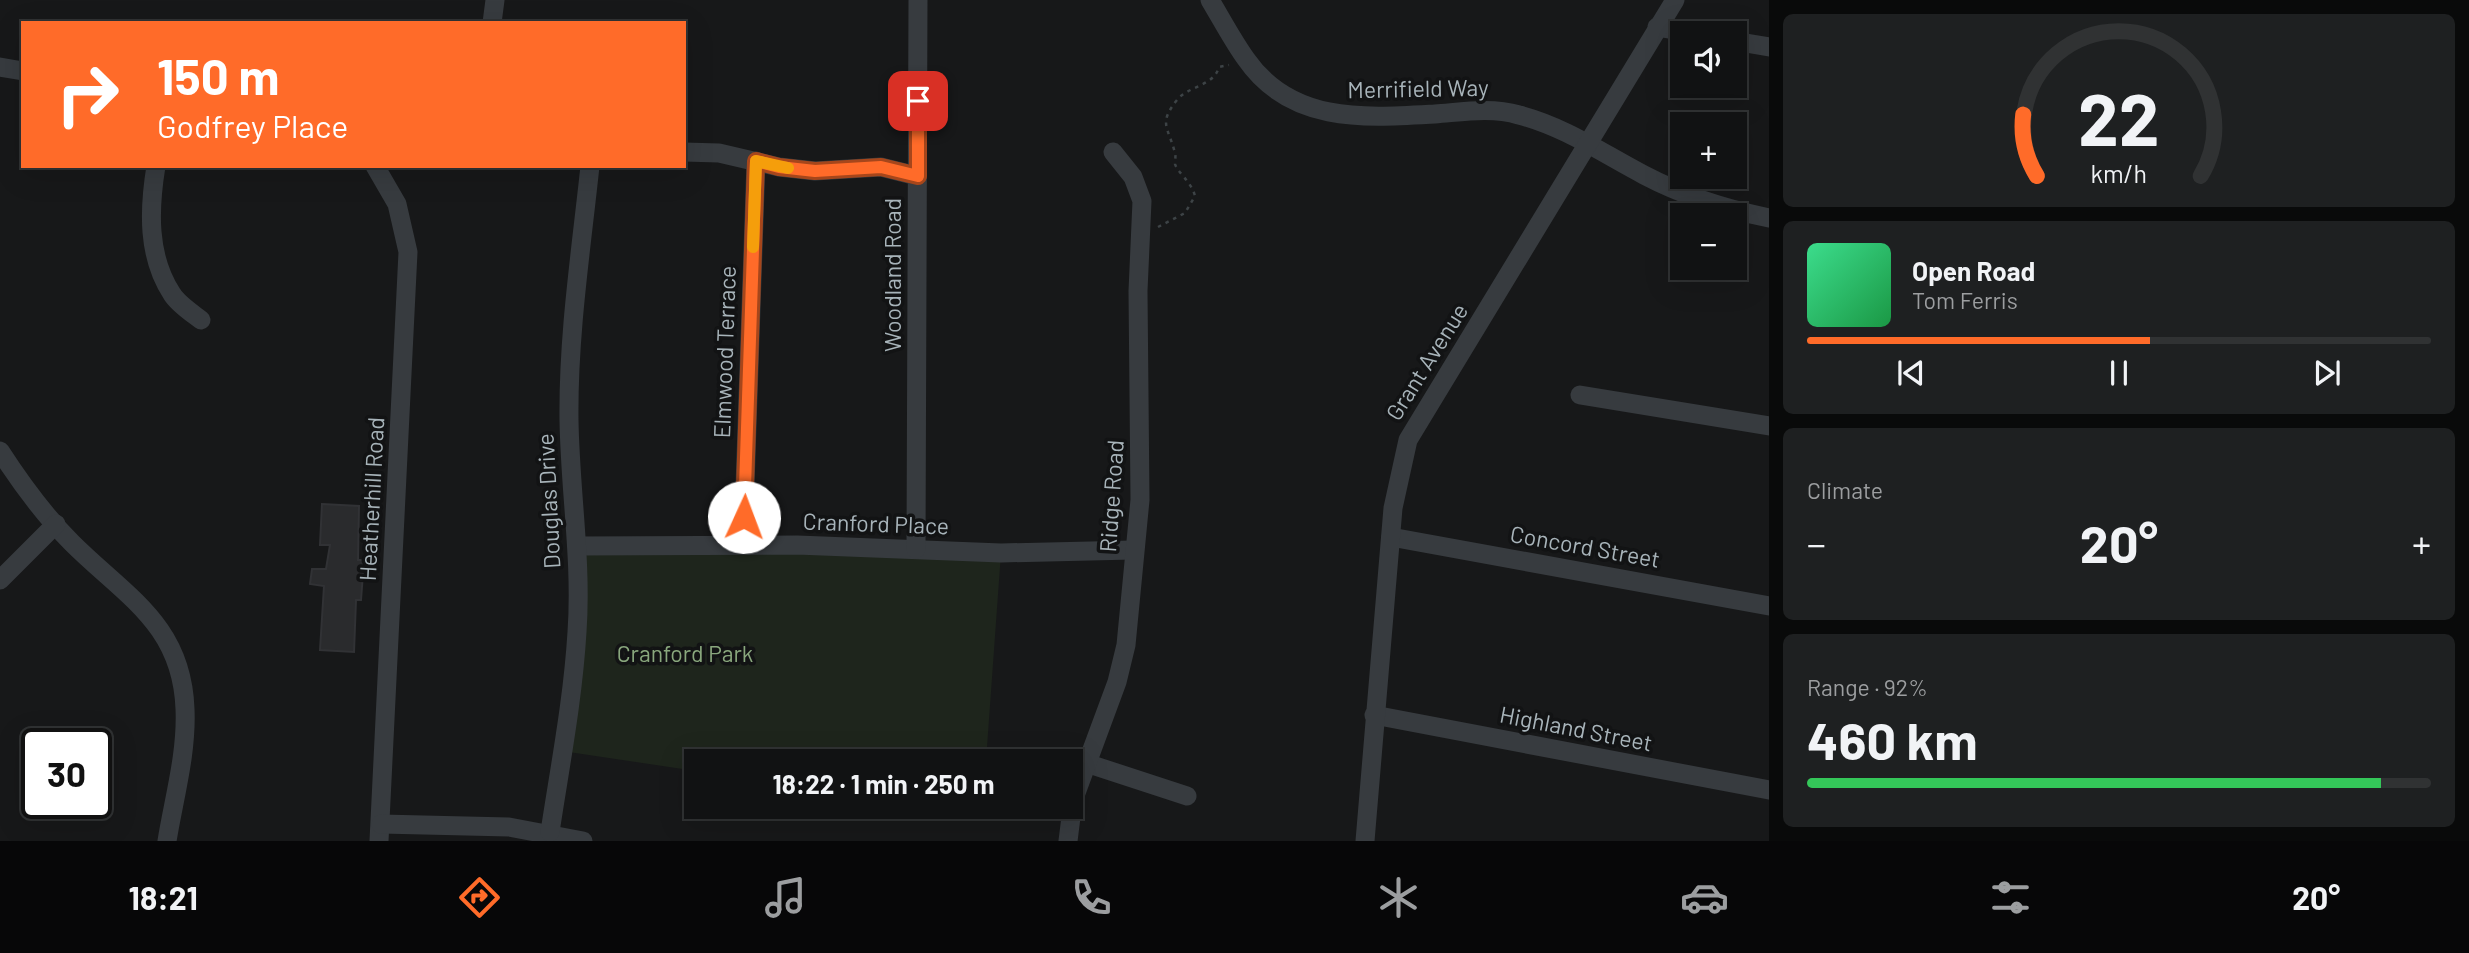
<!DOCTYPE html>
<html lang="en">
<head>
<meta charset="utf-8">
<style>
	body { margin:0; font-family:Barlow,sans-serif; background:#1e2021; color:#f1f3f6; height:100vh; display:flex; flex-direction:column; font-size:26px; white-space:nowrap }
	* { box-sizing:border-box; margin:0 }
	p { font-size:23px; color:#9c9ea0 }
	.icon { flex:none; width:38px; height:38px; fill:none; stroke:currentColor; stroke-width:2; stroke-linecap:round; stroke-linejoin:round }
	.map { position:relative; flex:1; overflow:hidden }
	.side { display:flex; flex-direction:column; gap:14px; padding:14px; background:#090a0a; width:700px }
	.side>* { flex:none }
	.hud { position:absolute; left:21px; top:21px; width:665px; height:147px; border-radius:0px; box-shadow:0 7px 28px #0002,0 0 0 2px #303233; background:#ff6b29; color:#fff; overflow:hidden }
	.controls { position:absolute; left:1670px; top:21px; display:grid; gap:14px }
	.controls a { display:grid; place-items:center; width:77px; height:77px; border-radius:0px; background:#111213; box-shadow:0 7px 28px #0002,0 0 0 2px #303233; font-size:35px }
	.speed { position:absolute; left:21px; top:728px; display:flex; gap:14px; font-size:35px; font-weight:700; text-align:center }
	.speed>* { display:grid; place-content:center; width:91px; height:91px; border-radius:50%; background:#111213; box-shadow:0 7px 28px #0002,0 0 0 2px #303233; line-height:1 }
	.speed .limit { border:4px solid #111; border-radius:10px; background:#fff; color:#111 }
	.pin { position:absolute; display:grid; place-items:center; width:60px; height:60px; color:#fff; margin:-30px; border-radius:14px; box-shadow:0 4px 10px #0006 }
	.me { position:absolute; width:77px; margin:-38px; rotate:2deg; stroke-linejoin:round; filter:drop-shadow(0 0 5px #0008) }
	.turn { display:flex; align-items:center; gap:24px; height:147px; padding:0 21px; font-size:32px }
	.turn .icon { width:91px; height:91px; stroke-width:2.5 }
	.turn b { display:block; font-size:49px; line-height:60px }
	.big { font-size:52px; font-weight:700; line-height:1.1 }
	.side .widget { flex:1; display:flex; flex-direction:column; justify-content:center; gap:10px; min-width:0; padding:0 24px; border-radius:10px; background:#1e2021 }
	.side .dial { align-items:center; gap:0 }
	.dial svg { height:182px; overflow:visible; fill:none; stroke:#303233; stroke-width:7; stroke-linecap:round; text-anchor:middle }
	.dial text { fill:#f1f3f6; stroke:none }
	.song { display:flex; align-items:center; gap:21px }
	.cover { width:84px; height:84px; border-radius:10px; background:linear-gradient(135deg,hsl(150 70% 55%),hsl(140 70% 35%)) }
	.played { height:7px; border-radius:4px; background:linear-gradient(90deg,#ff6b29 55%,#303233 55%) }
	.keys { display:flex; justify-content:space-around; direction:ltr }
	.heat { display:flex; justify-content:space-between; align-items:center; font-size:38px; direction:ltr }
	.charge { height:10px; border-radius:5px; background:linear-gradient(90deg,#34c759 92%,#303233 0) }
	.trip { position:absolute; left:684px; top:749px; width:399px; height:70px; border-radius:0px; background:#111213; box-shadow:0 7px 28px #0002,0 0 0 2px #303233; font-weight:700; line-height:70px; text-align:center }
	.tabs { display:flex; height:112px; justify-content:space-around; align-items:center; background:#070708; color:#9c9ea0 }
	.tabs .icon { width:49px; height:49px }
	.tabs .selected { color:#ff6b29 }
	.tabs b { font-size:32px; color:#f1f3f6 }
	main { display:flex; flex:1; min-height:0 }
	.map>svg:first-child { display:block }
	.green { fill:#1e251c }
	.building { fill:#2a2b2d; stroke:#313235; stroke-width:2 }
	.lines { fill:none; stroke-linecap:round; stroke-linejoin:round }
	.path { stroke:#3d4346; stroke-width:2.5; stroke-dasharray:3.5 5; stroke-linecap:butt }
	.minor { stroke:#373b3f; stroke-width:19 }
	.route-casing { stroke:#a6461b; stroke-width:18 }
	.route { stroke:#ff6b29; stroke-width:12 }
	.slow { stroke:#f59e0b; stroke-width:12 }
	.labels { text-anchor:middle; stroke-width:7; stroke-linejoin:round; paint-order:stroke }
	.street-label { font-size:23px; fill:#a8b4ba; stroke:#121314 }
	.park-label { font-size:23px; fill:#89a77d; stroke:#121314 }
</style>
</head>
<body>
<main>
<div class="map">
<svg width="1769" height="841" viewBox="0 0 1769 841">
	<rect width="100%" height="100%" fill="#171819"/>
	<g class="green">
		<path d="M577,546l424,7 -15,208h-290v10l-134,-20z"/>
		<path d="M869,807h114v12z"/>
	</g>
	<path class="building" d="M322,504l37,2 -1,54h6l-3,40h-5l-2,52 -34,-2 4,-64 -14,-2 2,-15h14l4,-24h-10z"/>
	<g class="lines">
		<path class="path" d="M1158,227l27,-14 10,-17c-4,-15 -18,-24 -20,-32 0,-4 1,-8 0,-11 -7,-27 -17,-29 2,-53 11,-14 37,-14 42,-33l10,-2"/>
		<g class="minor">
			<path d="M1210,0c12,20 23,41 36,59 45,65 119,59 189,55 28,-2 56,-7 84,1 46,12 83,38 125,60 40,21 81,34 125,43"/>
			<path d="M492,23l3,-23"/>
			<path d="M1657,27l34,6"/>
			<path d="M1734,41l35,6"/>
			<path d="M0,67l23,4"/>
			<path d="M684,152l35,1 60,14 36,4 66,-4 36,9"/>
			<path d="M156,166c-7,43 -9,90 16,128 6,10 20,19 29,26"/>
			<path d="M375,166l22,38 11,48 -29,589"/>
			<path d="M1580,395l189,31"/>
			<path d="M0,451c20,31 45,65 72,92 53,53 110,81 113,166 2,44 -11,89 -18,132"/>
			<path d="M1391,537l378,69"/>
			<path d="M743,545l13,-384"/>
			<path d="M577,546l220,-1 204,8 132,-3"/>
			<path d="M916,549l2,-549"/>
			<path d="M0,580l56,-56"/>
			<path d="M1374,715l395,75"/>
			<path d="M1086,763l101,33"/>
			<path d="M381,824l128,3 74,14"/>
			<path d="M550,832c10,-66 23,-133 27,-200 5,-71 -7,-141 -8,-212 -1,-85 12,-169 21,-254"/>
			<path d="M1068,841l5,-40 44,-119 9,-37 14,-145 -2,-209 4,-90 -9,-24 -20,-25"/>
			<path d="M1365,841l28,-333 15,-68 267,-440"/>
		</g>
	</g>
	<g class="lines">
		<g class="route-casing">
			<path id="route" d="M744,517l12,-356 23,6 36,4 66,-4 37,9v-75"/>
		</g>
		<use href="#route" class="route"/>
		<path class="slow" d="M753,247l3,-86 32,7"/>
	</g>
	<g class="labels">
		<g class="street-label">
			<text transform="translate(1418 89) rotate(-1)" y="8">Merrifield Way</text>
			<text transform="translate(893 275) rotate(-90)" y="8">Woodland Road</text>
			<text transform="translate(725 352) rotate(-88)" y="8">Elmwood Terrace</text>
			<text transform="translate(1427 362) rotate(-58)" y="8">Grant Avenue</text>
			<text transform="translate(1112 496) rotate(-86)" y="8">Ridge Road</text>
			<text transform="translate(372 499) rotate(-87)" y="8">Heatherhill Road</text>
			<text transform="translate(549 501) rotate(-93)" y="8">Douglas Drive</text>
			<text transform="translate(876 524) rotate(2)" y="8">Cranford Place</text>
			<text transform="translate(1585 547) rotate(10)" y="8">Concord Street</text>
			<text transform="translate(1576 729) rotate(11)" y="8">Highland Street</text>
		</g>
		<g class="park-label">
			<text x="685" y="662">Cranford Park</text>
		</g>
	</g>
</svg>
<div class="controls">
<a><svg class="icon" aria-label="sound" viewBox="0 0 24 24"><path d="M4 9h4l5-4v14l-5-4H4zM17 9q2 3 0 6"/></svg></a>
<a>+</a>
<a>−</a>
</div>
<div class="speed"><div class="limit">30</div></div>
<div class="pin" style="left:918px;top:101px;background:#d93025"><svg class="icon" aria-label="arrive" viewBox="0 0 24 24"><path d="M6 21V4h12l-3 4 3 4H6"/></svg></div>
<svg class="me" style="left:744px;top:517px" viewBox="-20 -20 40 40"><circle r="19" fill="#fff"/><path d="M0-13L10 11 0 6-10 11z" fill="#ff6b29"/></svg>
<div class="trip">18:22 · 1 min · 250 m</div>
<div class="hud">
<div class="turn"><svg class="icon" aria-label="right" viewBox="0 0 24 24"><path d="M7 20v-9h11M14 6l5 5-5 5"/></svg><div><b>150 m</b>Godfrey Place</div></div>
</div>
</div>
<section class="side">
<div class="widget dial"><svg viewBox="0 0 100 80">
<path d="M14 69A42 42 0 1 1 86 69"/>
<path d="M14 69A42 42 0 0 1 8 42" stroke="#ff6b29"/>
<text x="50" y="56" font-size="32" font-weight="700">22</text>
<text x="50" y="72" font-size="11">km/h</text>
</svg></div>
<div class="widget">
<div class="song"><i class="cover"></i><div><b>Open Road</b><p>Tom Ferris</p></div></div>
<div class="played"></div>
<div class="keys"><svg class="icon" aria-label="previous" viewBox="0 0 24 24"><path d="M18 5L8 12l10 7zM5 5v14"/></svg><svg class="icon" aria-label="pause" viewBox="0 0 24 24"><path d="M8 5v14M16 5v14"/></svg><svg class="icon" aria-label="next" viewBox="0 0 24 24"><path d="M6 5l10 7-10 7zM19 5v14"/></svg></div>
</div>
<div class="widget"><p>Climate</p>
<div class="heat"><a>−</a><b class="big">20°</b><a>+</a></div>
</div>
<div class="widget"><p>Range · 92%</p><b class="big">460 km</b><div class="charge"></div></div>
</section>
</main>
<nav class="tabs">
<b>18:21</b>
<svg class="icon selected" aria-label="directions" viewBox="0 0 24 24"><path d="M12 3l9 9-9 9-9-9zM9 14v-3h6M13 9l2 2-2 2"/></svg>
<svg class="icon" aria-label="music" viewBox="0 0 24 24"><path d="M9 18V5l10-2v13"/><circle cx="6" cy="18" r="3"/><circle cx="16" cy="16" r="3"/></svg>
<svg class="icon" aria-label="phone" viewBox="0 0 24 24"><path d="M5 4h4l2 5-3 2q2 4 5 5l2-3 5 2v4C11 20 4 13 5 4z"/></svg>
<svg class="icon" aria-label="climate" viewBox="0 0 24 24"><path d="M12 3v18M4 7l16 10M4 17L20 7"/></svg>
<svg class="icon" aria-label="car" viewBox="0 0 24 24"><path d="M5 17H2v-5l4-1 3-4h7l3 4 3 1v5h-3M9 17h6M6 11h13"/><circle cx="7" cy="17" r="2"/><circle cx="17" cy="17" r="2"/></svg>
<svg class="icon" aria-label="filters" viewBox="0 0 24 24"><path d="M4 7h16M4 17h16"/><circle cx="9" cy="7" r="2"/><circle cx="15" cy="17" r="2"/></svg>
<b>20°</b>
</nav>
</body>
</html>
